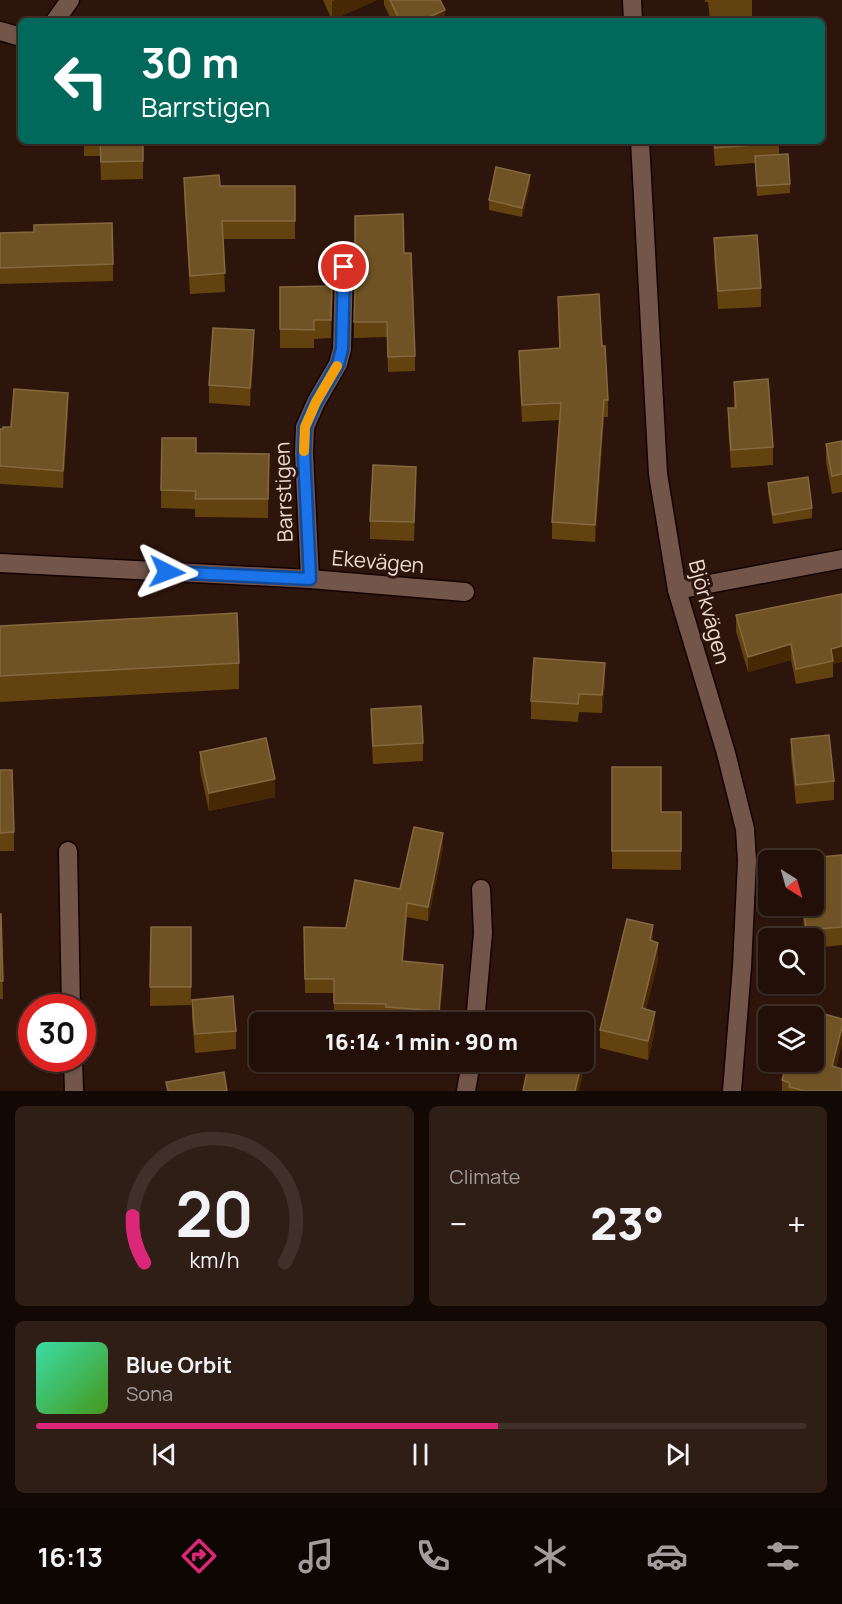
<!DOCTYPE html>
<html lang="en">
<head>
<meta charset="utf-8">
<style>
	body { margin:0; font-family:Manrope,sans-serif; background:#2e1e16; color:#f1f3f6; height:100vh; display:flex; flex-direction:column; font-size:22px; white-space:nowrap }
	* { box-sizing:border-box; margin:0 }
	p { font-size:20px; color:#a29d9c }
	.icon { flex:none; width:33px; height:33px; fill:none; stroke:currentColor; stroke-width:2; stroke-linecap:round; stroke-linejoin:round }
	.map { position:relative; height:1091px; overflow:hidden }
	.panel { display:flex; flex-direction:column; gap:15px; padding:15px; background:#130904; flex:1 }
	.panel>* { flex:none }
	.top-card { position:absolute; left:18px; top:18px; width:807px; height:126px; border-radius:9px; box-shadow:0 2px 4px #0004,0 0 0 2px #3f3029; background:#00695c; color:#fff; overflow:hidden }
	.needle { width:39px; rotate:143deg }
	.tools { position:absolute; left:758px; top:850px; display:grid; gap:12px }
	.tools a { display:grid; place-items:center; width:66px; height:66px; border-radius:9px; background:#221008; box-shadow:0 2px 4px #0004,0 0 0 2px #3f3029; font-size:30px }
	.speed { position:absolute; left:18px; top:994px; display:flex; gap:12px; font-size:30px; font-weight:700; text-align:center }
	.speed>* { display:grid; place-content:center; width:78px; height:78px; border-radius:50%; background:#221008; box-shadow:0 2px 4px #0004,0 0 0 2px #3f3029; line-height:1 }
	.speed .limit { border:9px solid #d22; background:#fff; color:#111 }
	.pin { position:absolute; display:grid; place-items:center; width:51px; height:51px; color:#fff; margin:-26px; border:3px solid #fff; border-radius:50%; box-shadow:0 2px 6px #0007 }
	.me { position:absolute; width:66px; margin:-33px; rotate:93deg; stroke-linejoin:round; filter:drop-shadow(0 0 4px #0008) }
	.turn { display:flex; align-items:center; gap:21px; height:126px; padding:0 24px; font-size:27px }
	.turn .icon { width:78px; height:78px; stroke-width:2.5 }
	.turn b { display:block; font-size:42px; line-height:51px }
	.big { font-size:45px; font-weight:800; line-height:1.1 }
	.panel .tile { flex:1; display:flex; flex-direction:column; justify-content:center; gap:9px; min-width:0; padding:0 21px; border-radius:9px; background:#2e1e16 }
	.panel .dial { align-items:center; gap:0 }
	.dial svg { height:156px; overflow:visible; fill:none; stroke:#3f3029; stroke-width:7; stroke-linecap:round; text-anchor:middle }
	.dial text { fill:#f1f3f6; stroke:none }
	.song { display:flex; align-items:center; gap:18px }
	.cover { width:72px; height:72px; border-radius:9px; background:linear-gradient(135deg,hsl(160 70% 55%),hsl(100 70% 35%)) }
	.played { height:6px; border-radius:3px; background:linear-gradient(90deg,#db2777 60%,#3f3029 60%) }
	.keys { display:flex; justify-content:space-around; direction:ltr }
	.heat { display:flex; justify-content:space-between; align-items:center; font-size:33px; direction:ltr }
	.panel .tiles { flex:1; display:grid; gap:15px; grid-template-columns:1fr 1fr }
	.tile:last-child { grid-column:span 2 }
	.trip { position:absolute; left:249px; top:1012px; width:345px; height:60px; border-radius:9px; background:#221008; box-shadow:0 2px 4px #0004,0 0 0 2px #3f3029; font-weight:800; line-height:60px; text-align:center }
	.menu { display:flex; height:96px; justify-content:space-around; align-items:center; background:#0e0603; color:#a29d9c }
	.menu .icon { width:42px; height:42px }
	.menu .current { color:#db2777 }
	.menu b { font-size:27px; color:#f1f3f6 }
	.map>svg:first-child { display:block }
	.lines { fill:none; stroke-linecap:round; stroke-linejoin:round }
	.lane-casing { stroke:#140200; stroke-width:21 }
	.street-casing { stroke:#140200; stroke-width:21 }
	.lane { stroke:#73554a; stroke-width:18 }
	.street { stroke:#73554a; stroke-width:18 }
	.wall { fill:#62420f }
	.shaded-wall { fill:#462904 }
	.building { fill:#705324; stroke:#846840; stroke-width:1.5 }
	.route-casing { stroke:#114b97; stroke-width:15 }
	.route { stroke:#1a73e8; stroke-width:10 }
	.slow { stroke:#f59e0b; stroke-width:10 }
	.labels { text-anchor:middle; stroke-width:6; stroke-linejoin:round; paint-order:stroke }
	.street-label { font-size:21px; fill:#eddbd4; stroke:#2d150b }
</style>
</head>
<body>
<div class="map">
<svg width="842" height="1091" viewBox="0 0 842 1091">
	<rect width="100%" height="100%" fill="#2d150b"/>
	<g class="lines">
		<g class="lane-casing">
			<g id="lane">
				<path d="M55,21l15,-21"/>
				<path d="M0,31l21,6"/>
			</g>
		</g>
		<g class="street-casing">
			<g id="street">
				<path d="M632,0l1,21"/>
				<path d="M640,141l18,333 19,116 49,163 19,76 2,32 -5,106 -10,124"/>
				<path d="M0,563l310,16 155,13"/>
				<path d="M310,579l-6,-126 1,-26 11,-25 22,-38 4,-15 2,-82"/>
				<path d="M677,590l165,-31"/>
				<path d="M68,851l3,157"/>
				<path d="M475,1023l8,-90 -2,-44"/>
				<path d="M73,1059l1,32"/>
				<path d="M466,1091l5,-29"/>
			</g>
		</g>
		<use href="#lane" class="lane"/>
		<use href="#street" class="street"/>
	</g>
	<g class="wall">
		<path d="M323,0h54l-45,20z"/>
		<path d="M384,0h56l5,21h-53l-8,-16z"/>
		<path d="M705,0h47v16l-42,3 -2,-17h-3z"/>
		<path d="M74,141h69v38l-42,1 -1,-24h-16v-15z"/>
		<path d="M713,141h66v13l11,30v9l-33,3 -2,-33 -40,3z"/>
		<path d="M184,178l36,8h75v53h-72l2,53 -35,2 -6,-98z"/>
		<path d="M530,185l-8,32 -33,-7v-10z"/>
		<path d="M0,233l113,31v17l-113,3z"/>
		<path d="M714,238l47,50v19l-43,2 -4,-53z"/>
		<path d="M404,253l11,103v15l-27,1 -1,-35 -33,1v-16z"/>
		<path d="M332,286l-1,52 -17,1v9h-34v-61z"/>
		<path d="M558,297l44,49 6,54v17h-4l-9,125 -43,-3v-17l7,-102 -37,2 -3,-54v-17l40,-3z"/>
		<path d="M254,349l-4,57 -41,-3v-18z"/>
		<path d="M734,382l39,65v18l-42,3 -3,-41v-19h6z"/>
		<path d="M68,411l-5,77 -63,-4v-55l11,-2z"/>
		<path d="M162,438l34,15 73,1 -1,64 -73,-1v-8l-34,-1z"/>
		<path d="M842,441v51l-10,2 -6,-32v-18z"/>
		<path d="M768,483l44,25v10l-39,6 -5,-31z"/>
		<path d="M416,485l-2,56 -44,-2v-18z"/>
		<path d="M842,594l-9,70v13l-37,7 -5,-24 -43,12 -12,-41v-16z"/>
		<path d="M0,626l239,37v26l-239,13z"/>
		<path d="M605,682l-3,31 -23,-1 -1,10 -47,-3v-18z"/>
		<path d="M371,709l52,34v18l-50,3 -2,-37z"/>
		<path d="M791,739l43,42v19l-38,4 -5,-47z"/>
		<path d="M200,752l75,45 -66,14 -9,-41z"/>
		<path d="M612,767l49,45h20v58l-69,-1z"/>
		<path d="M0,770l14,62v19h-14z"/>
		<path d="M443,847l-15,74 -21,-4 -4,45 40,17 -4,44h-35l-18,-1v-4l-52,-1v-24h-29l-1,-66 42,1 54,-39z"/>
		<path d="M842,855v90l-29,3v-9h-8l-3,-33h11z"/>
		<path d="M0,914h1l2,85h-3z"/>
		<path d="M151,927h40v78l-41,1z"/>
		<path d="M653,941l5,20 -12,48 9,21 -7,30 -48,-12v-18z"/>
		<path d="M192,1000l44,31v18l-41,4 -3,-35z"/>
		<path d="M842,1043l-6,24 6,24h-60v-11z"/>
	</g>
	<g class="shaded-wall">
		<path d="M335,0h42l-45,20v-18z"/>
		<path d="M445,10v11h-24z"/>
		<path d="M530,175v10l-8,32v-9z"/>
		<path d="M254,330v19l-4,57v-18z"/>
		<path d="M68,393v18l-5,77v-17z"/>
		<path d="M604,400v17l-9,125v-17z"/>
		<path d="M416,467v18l-2,56v-19z"/>
		<path d="M791,644v16l-43,12v-15z"/>
		<path d="M842,646v16l-9,2 -2,-15z"/>
		<path d="M605,663v19l-3,31v-18z"/>
		<path d="M275,779v18l-66,14v-18z"/>
		<path d="M443,833v14l-15,74v-14z"/>
		<path d="M407,903v14l-5,59v-15z"/>
		<path d="M653,925v18l-3,-3z"/>
		<path d="M658,943v18l-16,66v-19z"/>
		<path d="M443,965v14l-4,44v-12z"/>
		<path d="M655,1012v18l-7,30v-19z"/>
		<path d="M842,1027v16l-10,39v-16z"/>
		<path d="M589,1030v18l-10,43h-4l7,-29h2v-7z"/>
	</g>
	<g class="building">
		<path d="M390,0h50l5,10 -24,11h-21z"/>
		<path d="M100,141h43v20l-42,1z"/>
		<path d="M714,141h65v2l-64,5z"/>
		<path d="M788,154l2,30 -33,2 -2,-30z"/>
		<path d="M496,167l34,8 -8,33 -33,-8z"/>
		<path d="M219,175l1,11h75v35h-73l3,52 -35,3 -6,-98z"/>
		<path d="M403,214l1,39h7l4,103 -27,1 -1,-35h-33l1,-33v-73z"/>
		<path d="M112,223l1,41 -113,4v-35l34,-1v-7z"/>
		<path d="M757,235l4,53 -43,3 -4,-53z"/>
		<path d="M332,286l-1,34h-17v10l-34,-1v-42z"/>
		<path d="M599,294l3,52h3l3,54h-4l-9,125 -43,-3 9,-119 -39,2 -3,-54 41,-3 -2,-51z"/>
		<path d="M213,328l41,2 -4,58 -41,-3z"/>
		<path d="M768,379l5,68 -42,3 -3,-42h8l-2,-26z"/>
		<path d="M14,389l54,4 -5,78 -63,-5v-37h3v-2h8z"/>
		<path d="M162,438h34v15l73,1 -1,45h-73l1,-8 -35,-1z"/>
		<path d="M842,441v33l-10,2 -6,-32z"/>
		<path d="M373,465l43,2 -2,55 -44,-1z"/>
		<path d="M808,477l4,31 -39,7 -5,-32z"/>
		<path d="M842,594v52l-11,3 2,12 -37,8 -5,-25 -43,13 -12,-42z"/>
		<path d="M237,613l2,50 -239,13v-50z"/>
		<path d="M534,658l71,5 -3,32 -23,-1 -1,10 -47,-3z"/>
		<path d="M421,706l2,37 -50,3 -2,-37z"/>
		<path d="M829,735l5,46 -38,4 -5,-46z"/>
		<path d="M266,738l9,41 -66,14 -9,-41z"/>
		<path d="M612,767h49v45h20v39h-69z"/>
		<path d="M0,770h12l2,62 -14,1z"/>
		<path d="M414,827l29,6 -15,74 -21,-4 -5,58 41,4 -4,46 -53,-4v-3l-52,-1v-24h-29l-1,-52 42,1 9,-48 45,9z"/>
		<path d="M842,855v72l-36,3 -2,-24h9v-45h-13l-1,-2z"/>
		<path d="M0,914h1l2,67h-3z"/>
		<path d="M627,919l26,6 -3,15 8,3 -16,65 13,4 -7,29 -48,-11z"/>
		<path d="M151,927h40v60h-41z"/>
		<path d="M233,996l3,35 -41,3 -3,-34z"/>
		<path d="M803,1008l39,11v8l-10,39 10,3v22h-37l-16,-4 1,-4 -8,-3 5,-18h26v-45h-13z"/>
		<path d="M534,1017l27,6h-28z"/>
		<path d="M584,1028l5,2 -5,25z"/>
		<path d="M529,1062h53l-7,29h-52z"/>
		<path d="M224,1072l3,19h-59l-2,-9z"/>
	</g>
	<g class="lines">
		<g class="route-casing">
			<path id="route" d="M167,572l143,7 -6,-126 1,-26 11,-25 22,-38 4,-15 2,-82"/>
		</g>
		<use href="#route" class="route"/>
		<path class="slow" d="M304,451l1,-24 11,-25 21,-36"/>
	</g>
	<g class="labels">
		<g class="street-label">
			<text transform="translate(284 492) rotate(-92)" y="7">Barrstigen</text>
			<text transform="translate(378 562) rotate(5)" y="7">Ekevägen</text>
			<text transform="translate(709 612) rotate(75)" y="7">Björkvägen</text>
		</g>
	</g>
</svg>
<div class="tools">
<a><svg class="needle" viewBox="-14 -14 28 28"><path d="M0-13l5 13h-10z" fill="#e53935"/><path d="M0 13l5-13h-10z" fill="#a29d9c"/></svg></a>
<a><svg class="icon" aria-label="search" viewBox="0 0 24 24"><circle cx="10" cy="10" r="6"/><path d="M15 15l6 6"/></svg></a>
<a><svg class="icon" aria-label="layers" viewBox="0 0 24 24"><path d="M12 4l9 5-9 5-9-5zM3 14l9 5 9-5"/></svg></a>
</div>
<div class="speed"><div class="limit">30</div></div>
<div class="pin" style="left:344px;top:267px;background:#d93025"><svg class="icon" aria-label="arrive" viewBox="0 0 24 24"><path d="M6 21V4h12l-3 4 3 4H6"/></svg></div>
<svg class="me" style="left:167px;top:572px" viewBox="-20 -20 40 40"><path d="M0-17L14 15 0 8-14 15z" fill="#1a73e8" stroke="#fff" stroke-width="4"/></svg>
<div class="trip">16:14 · 1 min · 90 m</div>
<div class="top-card">
<div class="turn"><svg class="icon" aria-label="left" viewBox="0 0 24 24"><path d="M17 20v-9H6M10 6l-5 5 5 5"/></svg><div><b>30 m</b>Barrstigen</div></div>
</div>
</div>
<section class="panel">
<div class="tiles">
<div class="tile dial"><svg viewBox="0 0 100 80">
<path d="M14 69A42 42 0 1 1 86 69"/>
<path d="M14 69A42 42 0 0 1 8 45" stroke="#db2777"/>
<text x="50" y="56" font-size="32" font-weight="700">20</text>
<text x="50" y="72" font-size="11">km/h</text>
</svg></div>
<div class="tile"><p>Climate</p>
<div class="heat"><a>−</a><b class="big">23°</b><a>+</a></div>
</div>
<div class="tile">
<div class="song"><i class="cover"></i><div><b>Blue Orbit</b><p>Sona</p></div></div>
<div class="played"></div>
<div class="keys"><svg class="icon" aria-label="previous" viewBox="0 0 24 24"><path d="M18 5L8 12l10 7zM5 5v14"/></svg><svg class="icon" aria-label="pause" viewBox="0 0 24 24"><path d="M8 5v14M16 5v14"/></svg><svg class="icon" aria-label="next" viewBox="0 0 24 24"><path d="M6 5l10 7-10 7zM19 5v14"/></svg></div>
</div>
</div>
</section>
<nav class="menu">
<b>16:13</b>
<svg class="icon current" aria-label="directions" viewBox="0 0 24 24"><path d="M12 3l9 9-9 9-9-9zM9 14v-3h6M13 9l2 2-2 2"/></svg>
<svg class="icon" aria-label="music" viewBox="0 0 24 24"><path d="M9 18V5l10-2v13"/><circle cx="6" cy="18" r="3"/><circle cx="16" cy="16" r="3"/></svg>
<svg class="icon" aria-label="phone" viewBox="0 0 24 24"><path d="M5 4h4l2 5-3 2q2 4 5 5l2-3 5 2v4C11 20 4 13 5 4z"/></svg>
<svg class="icon" aria-label="climate" viewBox="0 0 24 24"><path d="M12 3v18M4 7l16 10M4 17L20 7"/></svg>
<svg class="icon" aria-label="car" viewBox="0 0 24 24"><path d="M5 17H2v-5l4-1 3-4h7l3 4 3 1v5h-3M9 17h6M6 11h13"/><circle cx="7" cy="17" r="2"/><circle cx="17" cy="17" r="2"/></svg>
<svg class="icon" aria-label="filters" viewBox="0 0 24 24"><path d="M4 7h16M4 17h16"/><circle cx="9" cy="7" r="2"/><circle cx="15" cy="17" r="2"/></svg>
</nav>
</body>
</html>
